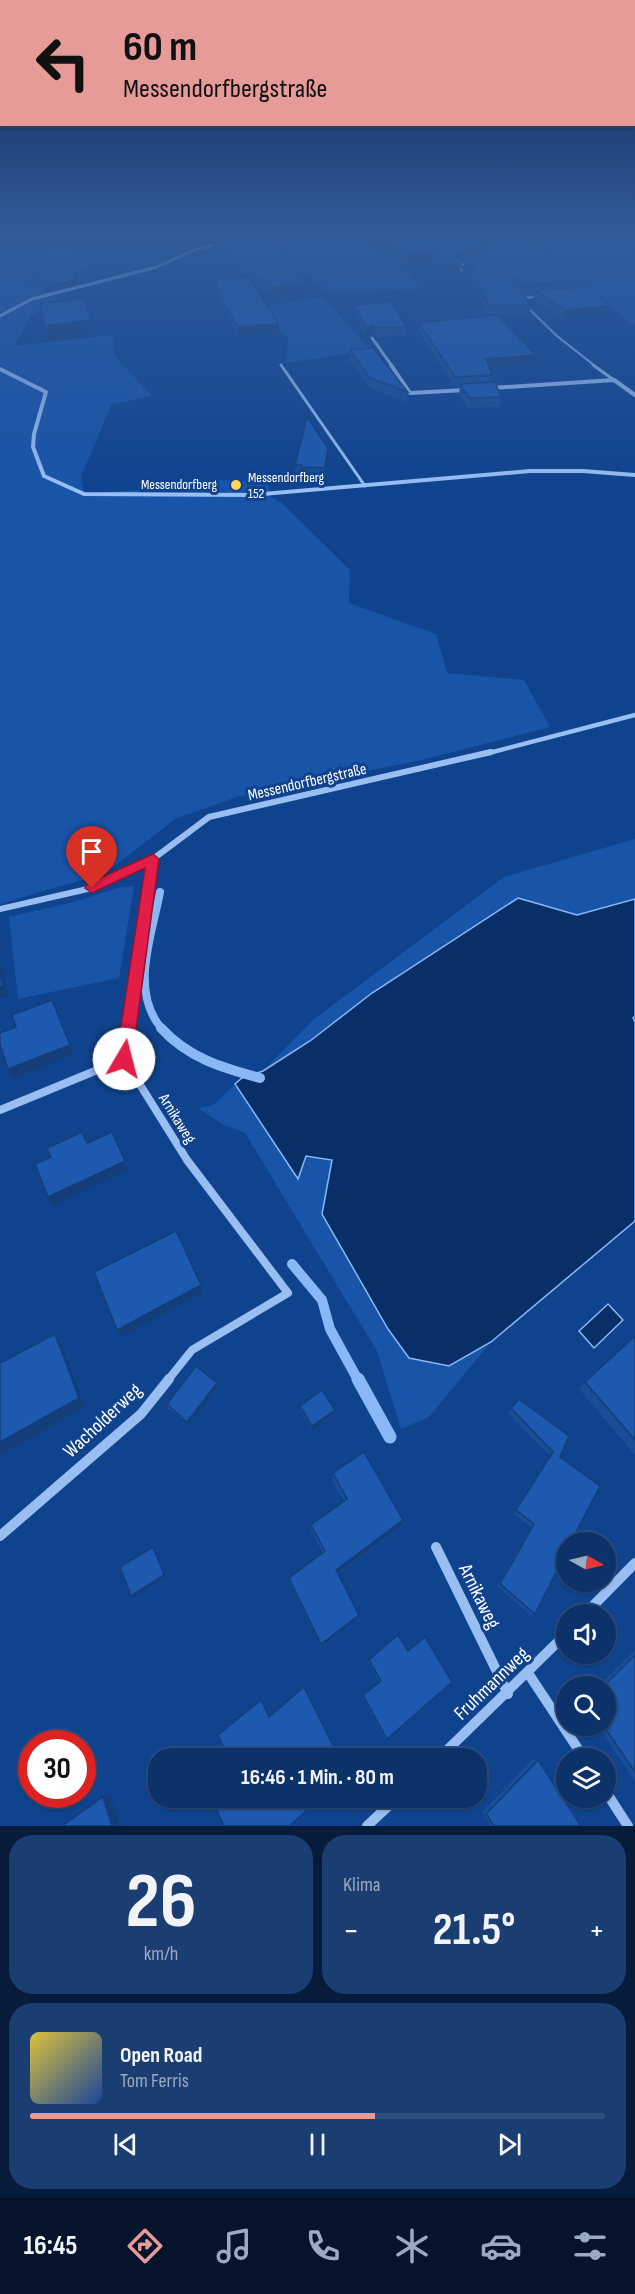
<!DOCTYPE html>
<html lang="de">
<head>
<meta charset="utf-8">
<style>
	body { margin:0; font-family:"Sofia Sans Condensed",sans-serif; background:#1a3e72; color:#f1f3f6; height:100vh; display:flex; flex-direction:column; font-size:22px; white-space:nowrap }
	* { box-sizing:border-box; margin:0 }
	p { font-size:20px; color:#9aaac1 }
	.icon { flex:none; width:33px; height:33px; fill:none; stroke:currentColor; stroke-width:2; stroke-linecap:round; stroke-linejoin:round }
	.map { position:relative; height:1826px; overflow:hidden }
	.details { display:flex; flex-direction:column; gap:9px; padding:9px; background:#071c3a; flex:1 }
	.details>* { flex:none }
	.top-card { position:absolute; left:0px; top:0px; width:636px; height:126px; box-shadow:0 2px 4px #0004,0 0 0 2px #2c4d7e; background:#e69b98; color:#111; overflow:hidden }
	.needle { width:39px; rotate:98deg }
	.tools { position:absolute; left:556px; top:1532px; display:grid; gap:12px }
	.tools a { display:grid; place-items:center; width:60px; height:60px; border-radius:50%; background:#0c326a; box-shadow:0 2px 4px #0004,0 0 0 2px #2c4d7e; font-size:30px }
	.speed { position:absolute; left:18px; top:1730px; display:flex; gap:12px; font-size:30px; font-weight:700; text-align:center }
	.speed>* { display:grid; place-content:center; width:78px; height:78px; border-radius:50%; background:#0c326a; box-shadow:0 2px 4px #0004,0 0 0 2px #2c4d7e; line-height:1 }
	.speed .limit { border:9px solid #d22; background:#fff; color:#111 }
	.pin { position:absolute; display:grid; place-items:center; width:51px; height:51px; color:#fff; margin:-62px -26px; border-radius:50% 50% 50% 0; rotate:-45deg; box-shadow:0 0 6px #0007 }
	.pin .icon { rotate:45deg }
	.me { position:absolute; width:66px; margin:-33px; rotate:8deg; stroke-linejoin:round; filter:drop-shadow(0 0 4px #0008) }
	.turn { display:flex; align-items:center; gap:21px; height:126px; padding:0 24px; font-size:27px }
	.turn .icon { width:78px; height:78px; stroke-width:2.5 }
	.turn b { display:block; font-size:42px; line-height:51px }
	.big { font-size:45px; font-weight:700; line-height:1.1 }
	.details .card { flex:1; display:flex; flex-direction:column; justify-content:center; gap:9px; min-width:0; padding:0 21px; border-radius:24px; background:#1a3e72 }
	.details .dial { align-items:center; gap:0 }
	.dial b { font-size:78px; line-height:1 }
	.song { display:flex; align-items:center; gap:18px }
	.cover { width:72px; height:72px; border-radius:9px; background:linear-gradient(135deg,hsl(50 70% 55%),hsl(220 70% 35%)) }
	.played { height:6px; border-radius:3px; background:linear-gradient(90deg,#e69b98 60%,#2c4d7e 60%) }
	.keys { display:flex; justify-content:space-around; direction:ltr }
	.heat { display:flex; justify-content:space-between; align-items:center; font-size:33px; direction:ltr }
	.details .tiles { flex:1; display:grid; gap:9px; grid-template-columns:1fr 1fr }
	.card:last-child { grid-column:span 2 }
	.trip { position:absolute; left:148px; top:1748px; width:339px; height:60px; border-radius:24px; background:#0c326a; box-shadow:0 2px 4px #0004,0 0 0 2px #2c4d7e; font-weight:700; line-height:60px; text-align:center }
	.dock { display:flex; height:96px; justify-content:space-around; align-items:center; background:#05142a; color:#9aaac1 }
	.dock .icon { width:42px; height:42px }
	.dock .current { color:#e69b98 }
	.dock b { font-size:27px; color:#f1f3f6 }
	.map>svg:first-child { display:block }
	.green { fill:#1854a8 }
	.water { fill:#092f69; stroke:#8ab8f6; stroke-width:1.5 }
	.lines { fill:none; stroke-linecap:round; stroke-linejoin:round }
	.stream-far2 { stroke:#8ab8f6; stroke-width:8 }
	.stream-far1 { stroke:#8ab8f6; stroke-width:10 }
	.stream { stroke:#8ab8f6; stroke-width:13 }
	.service-far1 { stroke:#98bef2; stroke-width:2 }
	.service { stroke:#98bef2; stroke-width:3 }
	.minor-far5 { stroke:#98bef2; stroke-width:3 }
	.minor-far4 { stroke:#98bef2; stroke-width:4 }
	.minor-far3 { stroke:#98bef2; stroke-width:4.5 }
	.minor-far2 { stroke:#98bef2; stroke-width:6 }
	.minor-far1 { stroke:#98bef2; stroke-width:8 }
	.minor { stroke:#98bef2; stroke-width:10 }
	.wall { fill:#194d96 }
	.shaded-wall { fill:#143e7a }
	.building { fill:#1d59ae; stroke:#143e7a; stroke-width:1.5 }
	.route { fill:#e11d48; stroke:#92132f; stroke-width:1.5 }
	.poi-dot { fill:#ffd55a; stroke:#10438e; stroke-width:2 }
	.labels { text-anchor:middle; stroke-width:6; stroke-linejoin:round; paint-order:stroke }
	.far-poi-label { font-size:14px; fill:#fff; stroke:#10438e; text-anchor:start }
	.far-street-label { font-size:14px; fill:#fff; stroke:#10438e }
	.street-label { font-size:16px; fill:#fff; stroke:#10438e }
	.near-street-label { font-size:20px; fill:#fff; stroke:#10438e }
</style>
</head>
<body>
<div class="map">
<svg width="635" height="1826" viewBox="0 0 635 1826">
	<rect width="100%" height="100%" fill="#10438e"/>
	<g class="green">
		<path d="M528,232h107v94l-110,-86z"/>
		<path d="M303,240h63l33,31 8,-1 13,19 -91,4c-20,-21 -43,-32 -66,-50z"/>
		<path d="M69,244l22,24 -66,11 36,21 -30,16 -16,30 98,-11 1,20 38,41 -40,8 -31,72 3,18 90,-7 43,-7 50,1 4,16 10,5 69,68 -1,33 87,31 11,39 77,7 26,47 -128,33 -185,37 -62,22 -69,54 -106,31v-649z"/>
		<path d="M323,296l47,54 -85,13 4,-25 -34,-29z"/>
		<path d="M635,839v382l-144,121 -62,75 -28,12 -24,-78 -132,-218 -23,-9 -24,-16 14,-2 30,-28 21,-7 51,-52 190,-142z"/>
		<path d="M134,886l-15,92 -101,21 -9,-82 65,-15 47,-15z"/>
	</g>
	<g class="water">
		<path d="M518,898l59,17 58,-16v117l-2,2 2,4v199l-144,121 -42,24 -40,-8 -21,-29 -66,-115 10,-54 -26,-4 -8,23 -63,-95 7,-6 21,-7 47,-30 62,-48z"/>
		<path d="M608,1304l15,16 -29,28 -15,-17z"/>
	</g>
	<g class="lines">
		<path class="stream-far2" d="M160,892c-8,44 -31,99 2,137"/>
		<g class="stream-far1">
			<path d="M161,1028c27,30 62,40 99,50"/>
			<path d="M292,1264l30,36 8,29 28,51"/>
		</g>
		<path class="stream" d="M358,1379l32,58"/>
		<g class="service-far1">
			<path d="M462,271l-4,-6 12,-2"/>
			<path d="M520,298l19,-1"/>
			<path d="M526,306l31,30 38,30"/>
		</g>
		<g class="service">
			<path d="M281,365l84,121"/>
			<path d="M593,365l21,15"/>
		</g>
		<g class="minor-far5">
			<path d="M260,239h79l39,-4"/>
			<path d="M0,316l32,-17 125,-32 37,-17 26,-7"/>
			<path d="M372,338l20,28"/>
		</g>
		<g class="minor-far4">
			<path d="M391,365l19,28 56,-3"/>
			<path d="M0,369l46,23 -12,42 -1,13 11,29 40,18 166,1 280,-24h53l52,4"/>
			<path d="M491,388l123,-8 21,15"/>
		</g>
		<path class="minor-far3" d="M485,754l150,-39"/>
		<g class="minor-far2">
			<path d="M0,909l92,-21 61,-29 56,-42 282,-65"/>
			<path d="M128,1029l25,-170"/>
		</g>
		<g class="minor-far1">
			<path d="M129,1028l-5,31 63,101 101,133 -96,57 -24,30"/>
			<path d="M0,1110l124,-51"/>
		</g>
		<g class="minor">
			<path d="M0,1536l141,-122 28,-35"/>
			<path d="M436,1547l72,147"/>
			<path d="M585,1614l50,-51"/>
			<path d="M528,1673l56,85"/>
			<path d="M439,1758l128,-125"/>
			<path d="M606,1792l22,34"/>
			<path d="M367,1826l31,-29"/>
		</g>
	</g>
	<g class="wall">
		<path d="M176,232h140v3l-51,-1 38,58 -30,4 -60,-48v-7l-33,9z"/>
		<path d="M373,232h149l60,49 -1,6 27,28 -45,4 -30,-19 1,-6h-10l-2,-1 9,12 -2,9 -43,1 -15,-43 -6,1 -1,-6v-7l-5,2 1,11 -13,1 -12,-13 -29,4 -17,-14 -4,1 -12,-13z"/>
		<path d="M34,276l42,3 1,5 -23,6 -19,-10z"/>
		<path d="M217,280l62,53 -40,3 -18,-31 -4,-16z"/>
		<path d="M354,305l52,22 -1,9 -29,1 -4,-3 -7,3 -11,-23z"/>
		<path d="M419,323l115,41 -45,4 3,7 -1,7 10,15 -1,10 -32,1 -9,-14 1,-8h-6l-35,-54z"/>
		<path d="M350,350l58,42 -1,10 -37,-14 -21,-28z"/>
		<path d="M328,448v10l-3,20 -24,-1v-2l-6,-1v-9z"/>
		<path d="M635,1336v119l-56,-66 6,-7z"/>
		<path d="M217,1383l1,3 -29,39 -21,-17 -1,-4z"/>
		<path d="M300,1406l35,4v3l-23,17 -12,-21z"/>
		<path d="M511,1408l49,49 -25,157 -4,2 -34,-30 34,-59 -18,-13 37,-58 -42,-43z"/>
		<path d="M333,1473l68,53 -63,48 20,44 -37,29 -31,-64 -1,-5 34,-25 -12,-22v-6l33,-24 -12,-20z"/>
		<path d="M398,1635l-11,104h-2l-23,-43 17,-14 -11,-21z"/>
		<path d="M635,1651v130l-38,-56h9v-39h-7l34,-34z"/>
		<path d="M533,1759l5,1 43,66h-90l-9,-14z"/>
	</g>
	<g class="shaded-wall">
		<path d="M14,232h12l-7,1 2,9 -21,2v-9z"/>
		<path d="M212,232h46l1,2 -45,6 -34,10 -1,-9z"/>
		<path d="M390,242l-1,9 -4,1 1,-9z"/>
		<path d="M487,243l-1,9 -8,5 -14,1v2l-8,2 4,2v9l-13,1 1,-9 8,-8 1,-4z"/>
		<path d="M435,252v9l-29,4v-10z"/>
		<path d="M466,263h6l-1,9 -6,1z"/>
		<path d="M76,279l1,5 -23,6 -1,-5z"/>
		<path d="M302,283l1,9 -30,4v-9z"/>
		<path d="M610,306l-2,9 -45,4 2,-9z"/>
		<path d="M91,320l2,14 -45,6 -3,-14z"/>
		<path d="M279,324v9l-40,3 -1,-9z"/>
		<path d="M373,325l-1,9 -7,3 1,-9z"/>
		<path d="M536,355l-2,9 -49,4 1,-9z"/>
		<path d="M328,448v10l-3,20v-10z"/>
		<path d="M0,965l4,10 3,22 -7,1z"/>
		<path d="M70,1045l3,10 -60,24 -5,-10z"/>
		<path d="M125,1161l3,9 -75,36 -5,-9z"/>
		<path d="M201,1285l2,8 -83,44 -3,-7z"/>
		<path d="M55,1334l6,10 24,63 -85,48v-13z"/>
		<path d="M217,1383l1,3 -29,39 -2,-3z"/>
		<path d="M335,1410v3l-23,17v-4z"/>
		<path d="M403,1520l-2,6 -66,49 1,-5z"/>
		<path d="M153,1547l1,2 11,28 -32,21 -2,-2z"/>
		<path d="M359,1615l-1,3 -37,29v-3z"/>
		<path d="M110,1795l10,31h-8l-9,-29z"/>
	</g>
	<g class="building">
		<path d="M0,232h18l1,1 -19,2z"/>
		<path d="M177,232h35l-33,9z"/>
		<path d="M375,232h147l60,49 -57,4 -19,-12 25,32h-43l-16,-42h-6l-2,-5 19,-5 5,-6 -1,-4 -8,5 -22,5 -1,4 4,7 -12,1 -13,-13 -29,3 -16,-13 -4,1z"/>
		<path d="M264,233l38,50 -29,4 -60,-47z"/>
		<path d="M72,267l4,12 -23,6 -19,-9z"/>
		<path d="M248,277l31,47 -41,3 -18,-31 -3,-16z"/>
		<path d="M588,287l22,19 -45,4 -30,-19z"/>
		<path d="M84,299l7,21 -46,6 -5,-23z"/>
		<path d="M392,302l14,25 -30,1 -3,-3 -7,3 -12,-23z"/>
		<path d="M497,315l39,40 -50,4 6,16 -37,2 -36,-54z"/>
		<path d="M373,348l35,44 -38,-14 -20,-28z"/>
		<path d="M495,382l6,15 -32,1 -9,-14z"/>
		<path d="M307,417l21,31 -3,20 -24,-1 1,-2h-7z"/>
		<path d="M0,966l3,20 -3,1z"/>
		<path d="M52,1000l18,45 -62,24 -8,-25v-11l16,-6 -4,-12z"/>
		<path d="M82,1132l5,11 25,-11 13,29 -77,36 -13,-33 16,-7 -4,-9z"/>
		<path d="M176,1231l25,54 -84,45 -23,-58z"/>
		<path d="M55,1334l24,64 -79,44v-79z"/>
		<path d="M635,1336v104l-50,-58z"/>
		<path d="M196,1366l21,17 -30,39 -20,-18z"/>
		<path d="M322,1390l13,20 -23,16 -12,-20z"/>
		<path d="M519,1399l50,37 -9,21 40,29 -29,56h-4v9l-32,63 -35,-30 34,-60 -18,-14 37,-58 -42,-44z"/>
		<path d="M364,1452l39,68 -67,50 23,45 -38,29 -32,-66 36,-27 -14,-26 36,-26 -14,-26z"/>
		<path d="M153,1547l11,28 -33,21 -11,-29z"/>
		<path d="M398,1635l10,16 17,-14 27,45 -65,57 -24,-44 18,-14 -12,-21z"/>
		<path d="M635,1655v117l-32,-47h3v-39h-2z"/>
		<path d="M304,1687l35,71h-119l6,-5 -8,-18 43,-35 8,17z"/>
		<path d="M538,1760l43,66h-87l-8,-12z"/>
		<path d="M103,1797l9,29h-50z"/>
		<path d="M211,1797h111l-33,29h-65z"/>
	</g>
	<linearGradient id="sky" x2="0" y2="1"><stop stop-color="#09254e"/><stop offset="0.48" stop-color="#315b9b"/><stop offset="1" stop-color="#315b9b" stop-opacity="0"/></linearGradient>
	<rect width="635" height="488" fill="url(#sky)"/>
	<path class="route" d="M153,854l6,5 -27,200 -3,5 -5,2 -6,-2 -2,-5 29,-191 -49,23 -4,2 -7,-5 2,-4z"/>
	<circle class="poi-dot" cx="236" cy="485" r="6"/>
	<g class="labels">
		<g class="far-poi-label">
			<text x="248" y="482">Messendorfberg<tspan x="248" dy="16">152</tspan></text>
		</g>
		<g class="far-street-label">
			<text x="179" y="489">Messendorfberg</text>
		</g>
		<g class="street-label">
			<text transform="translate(307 781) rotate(-13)" y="6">Messendorfbergstraße</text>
			<text transform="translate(178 1118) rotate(58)" y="6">Arnikaweg</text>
		</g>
		<g class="near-street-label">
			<text transform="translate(102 1420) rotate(-43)" y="7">Wacholderweg</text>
			<text transform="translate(480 1596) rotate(64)" y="7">Arnikaweg</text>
			<text transform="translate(491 1683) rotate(-44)" y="7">Fruhmannweg</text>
		</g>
	</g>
</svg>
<div class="tools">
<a><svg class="needle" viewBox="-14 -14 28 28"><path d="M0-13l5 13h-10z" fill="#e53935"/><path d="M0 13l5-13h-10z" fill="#9aaac1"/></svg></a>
<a><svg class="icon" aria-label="sound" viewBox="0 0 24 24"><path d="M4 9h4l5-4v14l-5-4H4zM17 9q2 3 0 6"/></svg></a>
<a><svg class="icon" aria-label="search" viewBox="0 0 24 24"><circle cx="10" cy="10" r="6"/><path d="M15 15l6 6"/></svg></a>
<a><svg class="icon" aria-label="layers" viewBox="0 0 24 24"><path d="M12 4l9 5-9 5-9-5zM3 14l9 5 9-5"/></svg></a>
</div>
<div class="speed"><div class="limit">30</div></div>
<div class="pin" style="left:92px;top:888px;background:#d93025"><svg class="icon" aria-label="arrive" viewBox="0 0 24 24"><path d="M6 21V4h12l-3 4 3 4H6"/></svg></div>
<svg class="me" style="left:124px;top:1059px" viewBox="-20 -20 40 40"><circle r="19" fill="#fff"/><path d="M0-13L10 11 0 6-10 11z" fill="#e11d48"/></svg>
<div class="trip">16:46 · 1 Min. · 80 m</div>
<div class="top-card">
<div class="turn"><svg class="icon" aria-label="left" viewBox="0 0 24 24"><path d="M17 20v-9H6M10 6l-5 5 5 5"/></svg><div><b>60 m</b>Messendorfbergstraße</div></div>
</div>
</div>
<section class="details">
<div class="tiles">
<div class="card dial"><b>26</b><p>km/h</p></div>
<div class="card"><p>Klima</p>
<div class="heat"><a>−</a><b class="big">21.5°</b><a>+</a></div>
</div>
<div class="card">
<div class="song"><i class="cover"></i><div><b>Open Road</b><p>Tom Ferris</p></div></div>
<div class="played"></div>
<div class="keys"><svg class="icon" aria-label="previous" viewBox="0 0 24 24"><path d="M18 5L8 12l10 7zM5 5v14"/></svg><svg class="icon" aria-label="pause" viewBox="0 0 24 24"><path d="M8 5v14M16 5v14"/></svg><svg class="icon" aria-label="next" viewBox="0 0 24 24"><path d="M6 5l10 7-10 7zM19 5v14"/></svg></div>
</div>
</div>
</section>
<nav class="dock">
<b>16:45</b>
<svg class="icon current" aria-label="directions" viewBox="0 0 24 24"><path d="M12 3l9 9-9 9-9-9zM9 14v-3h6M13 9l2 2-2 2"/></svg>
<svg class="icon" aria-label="music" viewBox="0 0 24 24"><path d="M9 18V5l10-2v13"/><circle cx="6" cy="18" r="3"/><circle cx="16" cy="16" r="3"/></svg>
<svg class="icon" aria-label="phone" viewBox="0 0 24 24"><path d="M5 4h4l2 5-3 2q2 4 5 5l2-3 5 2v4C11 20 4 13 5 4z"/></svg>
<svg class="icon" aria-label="climate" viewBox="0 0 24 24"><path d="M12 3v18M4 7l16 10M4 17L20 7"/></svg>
<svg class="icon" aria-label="car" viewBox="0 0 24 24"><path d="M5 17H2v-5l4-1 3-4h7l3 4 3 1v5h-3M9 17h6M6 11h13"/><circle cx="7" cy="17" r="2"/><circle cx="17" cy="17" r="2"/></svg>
<svg class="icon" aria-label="filters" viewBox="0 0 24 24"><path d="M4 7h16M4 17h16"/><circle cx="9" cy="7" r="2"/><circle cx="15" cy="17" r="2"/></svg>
</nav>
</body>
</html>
